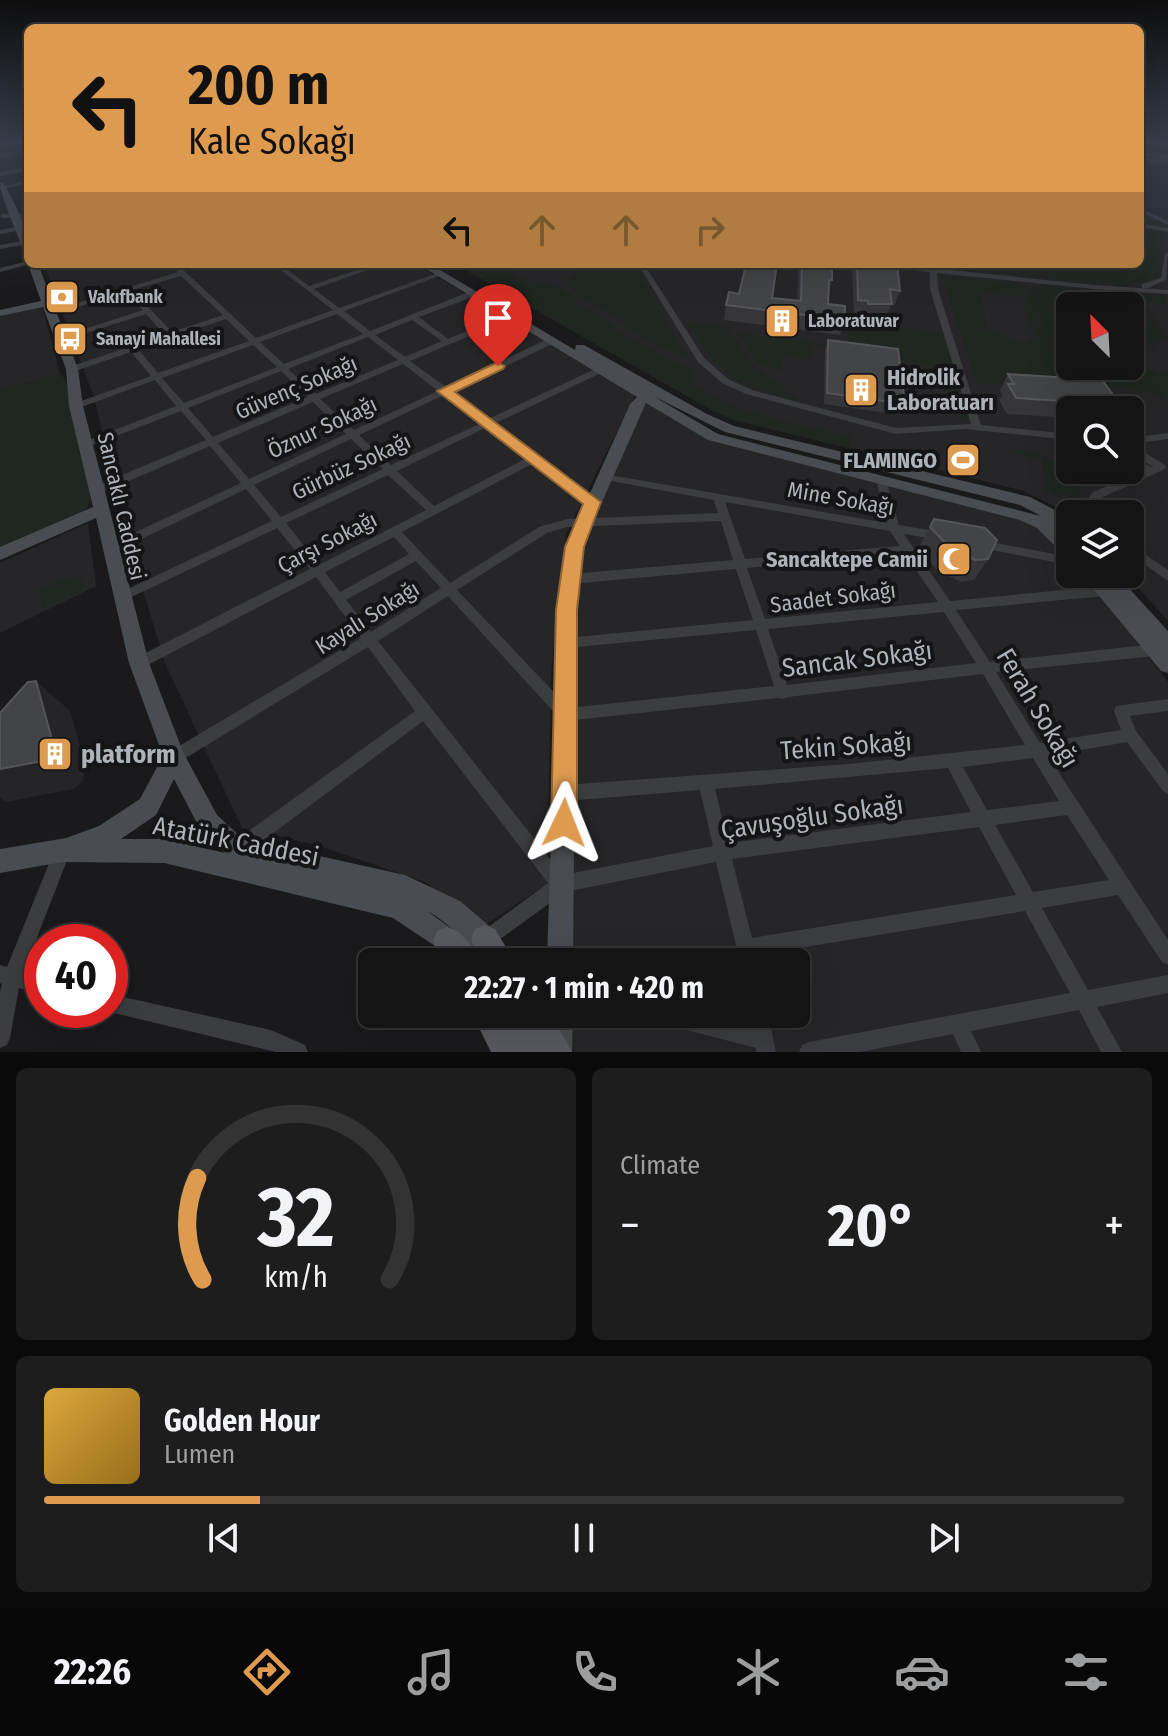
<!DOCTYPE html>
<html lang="en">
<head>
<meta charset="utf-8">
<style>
	body { margin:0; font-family:"Fira Sans Condensed",sans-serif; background:#1d1d1e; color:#f1f3f6; height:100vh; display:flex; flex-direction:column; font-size:30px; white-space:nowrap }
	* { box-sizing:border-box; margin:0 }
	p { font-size:26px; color:#9d9ea0 }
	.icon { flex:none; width:44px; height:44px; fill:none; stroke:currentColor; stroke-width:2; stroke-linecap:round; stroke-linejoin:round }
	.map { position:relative; height:1052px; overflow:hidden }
	.panel { display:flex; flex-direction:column; gap:16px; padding:16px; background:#0b0b0c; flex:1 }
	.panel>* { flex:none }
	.hud { position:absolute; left:24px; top:24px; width:1120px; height:244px; border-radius:12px; box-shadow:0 8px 32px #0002,0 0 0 2px #333334; background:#de9b4f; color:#111; overflow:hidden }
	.needle { width:52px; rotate:336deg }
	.fabs { position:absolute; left:1056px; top:292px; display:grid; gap:16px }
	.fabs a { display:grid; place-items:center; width:88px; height:88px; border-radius:12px; background:#141415; box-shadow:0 8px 32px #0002,0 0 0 2px #333334; font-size:40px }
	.speed { position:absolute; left:24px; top:924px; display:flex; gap:16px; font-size:40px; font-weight:700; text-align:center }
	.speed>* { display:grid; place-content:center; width:104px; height:104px; border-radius:50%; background:#141415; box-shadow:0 8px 32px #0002,0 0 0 2px #333334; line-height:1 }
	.speed .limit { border:12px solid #d22; background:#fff; color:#111 }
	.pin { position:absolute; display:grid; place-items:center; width:68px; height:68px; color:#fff; margin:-82px -34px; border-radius:50% 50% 50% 0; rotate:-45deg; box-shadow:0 0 8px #0007 }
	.pin .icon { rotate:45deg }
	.me { position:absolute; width:88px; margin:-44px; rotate:2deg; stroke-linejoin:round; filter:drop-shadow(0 0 6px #0008) }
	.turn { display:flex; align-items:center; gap:28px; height:168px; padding:0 32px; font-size:36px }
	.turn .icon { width:104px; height:104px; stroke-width:2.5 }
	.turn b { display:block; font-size:56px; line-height:68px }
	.lanes { display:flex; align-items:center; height:76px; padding:0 32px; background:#0003; justify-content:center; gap:40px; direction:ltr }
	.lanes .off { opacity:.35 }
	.big { font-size:60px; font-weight:700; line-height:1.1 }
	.panel .widget { flex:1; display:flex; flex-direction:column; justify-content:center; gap:12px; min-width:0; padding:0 28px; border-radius:12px; background:#1d1d1e }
	.panel .dial { align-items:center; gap:0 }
	.dial svg { height:208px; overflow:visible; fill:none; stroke:#333334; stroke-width:7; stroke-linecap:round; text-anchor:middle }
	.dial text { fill:#f1f3f6; stroke:none }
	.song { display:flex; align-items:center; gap:24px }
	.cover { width:96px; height:96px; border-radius:12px; background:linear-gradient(135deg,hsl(40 70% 55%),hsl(40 70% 35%)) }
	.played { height:8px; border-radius:4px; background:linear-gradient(90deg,#de9b4f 20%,#333334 20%) }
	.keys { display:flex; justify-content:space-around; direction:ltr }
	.heat { display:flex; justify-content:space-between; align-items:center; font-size:44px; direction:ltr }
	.panel .tiles { flex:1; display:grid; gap:16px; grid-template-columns:1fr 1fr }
	.widget:last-child { grid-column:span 2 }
	.trip { position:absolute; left:358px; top:948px; width:452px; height:80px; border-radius:12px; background:#141415; box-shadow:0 8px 32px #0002,0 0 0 2px #333334; font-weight:700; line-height:80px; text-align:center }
	.menu { display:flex; height:128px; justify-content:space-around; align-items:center; background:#080808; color:#9d9ea0 }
	.menu .icon { width:56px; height:56px }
	.menu .active { color:#de9b4f }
	.menu b { font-size:36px; color:#f1f3f6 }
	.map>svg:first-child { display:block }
	.built { fill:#262629; fill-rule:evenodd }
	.green { fill:#202620 }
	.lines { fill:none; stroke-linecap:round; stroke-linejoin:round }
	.street { fill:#3b3d40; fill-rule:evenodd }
	.secondary { fill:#494c50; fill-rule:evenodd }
	.primary { fill:#585a5f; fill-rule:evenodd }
	.wall { fill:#36363a }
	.shaded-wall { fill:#252528 }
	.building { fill:#434447; stroke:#545559; stroke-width:2 }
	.route { fill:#de9b4f; stroke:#906533; stroke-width:2 }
	.labels { text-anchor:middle; stroke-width:8; stroke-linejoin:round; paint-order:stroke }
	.far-poi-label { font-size:18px; font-weight:bold; fill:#aeb3ba; stroke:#151517; text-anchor:start }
	.poi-label { font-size:22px; font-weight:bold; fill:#aeb3ba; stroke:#151517; text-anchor:end }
	.street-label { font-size:22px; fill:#aeb3ba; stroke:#151517 }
	.near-street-label { font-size:26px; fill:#aeb3ba; stroke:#151517 }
	.near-poi-label { font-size:26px; font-weight:bold; fill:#aeb3ba; stroke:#151517; text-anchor:start }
</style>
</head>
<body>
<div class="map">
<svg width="1168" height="1052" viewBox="0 0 1168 1052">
	<rect width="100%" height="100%" fill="#1a1a1c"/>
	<g class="built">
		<path d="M1140,157l28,2v462l-42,-47h4v-60h-60l-46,-23 -287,-70 -24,-10 -258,-147h685zM1070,306h60v60h-60zM1070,410h60v60h-60z"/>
		<path d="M44,264h372l219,131 -69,139 -15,140 -4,210 -62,41 -60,-43 -112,-38 -71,-16 -77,-165 -42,-139 -29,-127z"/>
		<path d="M42,306l18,68 -60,16v-74z"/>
		<path d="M647,402l63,38 318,80 42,37v17h13l85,108v370h-595l-4,-8 1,-30h226v-52h-225l7,-399 20,-63z"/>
		<path d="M88,523l8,63 -96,47v-70z"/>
	</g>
	<g class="green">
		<path d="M1140,162l28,3v27l-10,-5 -18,1z"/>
		<path d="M1140,212l23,11 1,17 -7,38 -32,8 -218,-22h233z"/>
		<path d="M455,264h45l19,14 36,7 63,45 48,29 25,11v10c46,36 104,44 161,56l-3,11 -112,-26 -24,-10z"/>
		<path d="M583,264h51l54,94 -38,-16 -75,-51 -9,-10z"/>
		<path d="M942,276l84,8 -5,12 -40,-3 6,37 33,13 11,-2 5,-5 -13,-30 11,-21 130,11 4,8 -25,-2 25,37 -13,6 -25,-6v-16l21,1 -9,-10 -12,-2v-6l-72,-2 8,14 4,29h-9l6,18 33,8 14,-2 -3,-5h19v-18l13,21 25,5v30l-8,-6 1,-2 -43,-10 -12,8 -129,-11z"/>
		<path d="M847,321l98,12 26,86 -11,1 -6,-26 -9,-2 -3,-18 -9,-1 -1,-7 -85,-15z"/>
		<path d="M686,322l40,5 26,37 50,38c-68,-17 -78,-21 -116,-80z"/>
		<path d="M738,333l103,14v2l-28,-4 -1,14 -29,-3 -2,15c-23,-3 -31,-20 -43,-38z"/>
		<path d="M60,374l6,6 25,116 -4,13 -9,7 -78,34v-160z"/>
		<path d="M1014,450l29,4 13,10 1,4 14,3 40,-1 -35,15 6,5 -5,9 -32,-9 -3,-31 -33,-7z"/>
		<path d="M78,574l7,14 -42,20 -5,-16z"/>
	</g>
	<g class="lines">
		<g class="street">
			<path d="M28,150v2l-28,6v-4z"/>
			<path d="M1140,158l28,2v4l-28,-2z"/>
			<path d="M28,167v4l-28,5v-4z"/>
			<path d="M28,180v4l-28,5v-2z"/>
			<path d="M1140,208l28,13v4l-28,-13z"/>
			<path d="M28,213v4l-25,1 -3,-2 3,-2z"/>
			<path d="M1140,223l28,5v4l-28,-5z"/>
			<path d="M28,225v4l-28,5v-4z"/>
			<path d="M28,240v4l-28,5v-4z"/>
			<path d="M1168,252l-2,28 -18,8h-6v-4l19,-6 4,-24z"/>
			<path d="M28,261v3h2l-30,8v-4z"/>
			<path d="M170,264h7l79,74 77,-28 -60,-46h7l29,22 66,-22h10l-71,25 25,19 99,-35h4v2l-98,36 26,20 99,-39h6v4l-56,21 29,22 58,-25h6v4l-102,43 36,26 102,-48h6v4l-103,49 37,27 107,-50h6v4l-107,51 102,75 1,3 -1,3h-8l-54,-42 -132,69 48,51 89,-56 28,-8 151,-6 -4,-13 -114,-21 -1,-2 5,-3 283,49 -11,-43 5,-3 5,3 13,45 41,7 6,4 -6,4 -36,-6 46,67 155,-15 4,2 2,3 -2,3 -4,2 -149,14 34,52 165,-18 5,2 1,4 -1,4 -5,2 -159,16 44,71 81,-13 -7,-19 2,-5 52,-7v12l-38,5 6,15 32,43v20l-5,-3 -36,-49 -79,14 120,184v25l-6,-3 -44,-67 -76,13 46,82 80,-15v18l-71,14 25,45h-21l-22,-42 -108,21 10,21h-20l-8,-18 -93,18h-61l3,-7 7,-3 261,-49 -45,-82 -269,44 2,7h-18l-24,-100 -151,30 -73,53 -6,3 -6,-3 -3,-6 3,-6 68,-50 -125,-162 -179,134 -6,2 -6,-2 -2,-6 2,-6 183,-132 -47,-64 -189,115 -5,2 -5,-2 -2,-5 2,-5 192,-114 -45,-61 -172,90 -5,2 -5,-2 -2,-4 2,-4 176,-90 -33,-41 -152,72 -4,2 -4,-2 -2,-3 2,-3 155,-73 -26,-32 -132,63h-8l-2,-3 2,-3 135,-63 -31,-37 -109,47 -4,1 -5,-4 1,-3 113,-47 -25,-29 -91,35h-6l-2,-2 2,-2 92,-36 -21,-26 -76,28h-6v-4l78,-28 -20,-24 -56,19h-6v-4l96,-32 -19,-21 -82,26 -7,-2 86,-28 -17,-18 -74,23 -7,-2 133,-41zM181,276l42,39 -51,17 -40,-42zM337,314l26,20 -79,30 -24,-22zM226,319l23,22 -91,32 -20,-24zM412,320l30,21 -37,16 -30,-22zM368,337l30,23 -82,34 -28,-25zM253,345l24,22 -93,36 -22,-25zM403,364l35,27 -84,39 -34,-31zM281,371l27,26 -95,40 -25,-29zM444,395l37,28 -90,42 -32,-30zM313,402l33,32 -97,45 -31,-36zM487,427l40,31 -93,48 -37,-35zM351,439l32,30 -102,48 -27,-32zM388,475l38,35 -107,55 -33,-42zM725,502l165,29 10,15 -155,13zM721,521l12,39 -163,14 -4,2 -2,3 2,3 4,2 166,-15 17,51 -187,18 -5,1 -1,4 1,4 5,1 190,-18 18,56 -205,22 -112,-118 90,-57 20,-6zM394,537l15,17 -69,38 -15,-20zM905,554l33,48 -173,17 -18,-51zM416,561l25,27 -70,44 -25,-32zM448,596l113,124 5,1 213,-23 4,1 5,-2 195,-23 42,71 -176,19 -284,21 -5,3 -3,5 3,5 5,3 135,-11 13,56 -150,29 -185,-234zM944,612l32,51 -189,22 -19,-56zM1033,758l26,43 -72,9 -24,-43zM948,768l23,44 -243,31 -13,-54zM1067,815l42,65 -76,12 -38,-67zM979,827l37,68 -264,43 -20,-79z"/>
			<path d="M638,264h6l60,94 24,21 24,11 144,38 75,-4 -41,-135v-17l-58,-6 -3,-2h23l202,21 74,5v4l-74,-5 -157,-16 1,16 43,136 89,9v6l-105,-11 -69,5 -150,-40 -24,-11 -24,-21z"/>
			<path d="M1168,433v6l-38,5 35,21 1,2 -1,2 -64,29 -5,5 3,11h-10l-3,-12 7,-10 50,-21 -13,-8v-8l21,12h2l-23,-16v-13z"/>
			<path d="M980,540l90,17v8l-94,-18 -2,-3 2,-3z"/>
			<path d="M1130,544l38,26v11l-38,-27z"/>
			<path d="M63,842l6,2 2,6 -47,121 18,5v18l-23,-6 -9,50 -3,7 -7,3v-56l2,-8 -2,-1v-18l7,2 50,-123z"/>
			<path d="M110,994l161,36 34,15 3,7h-32l-166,-40 -6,-2h6z"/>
			<path d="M651,1014h46l55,14 -2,-14h18l8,38h-20v-4l-96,-25 -7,-2z"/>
		</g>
		<g class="secondary">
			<path d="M1140,152l28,3v4l-28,-3z"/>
			<path d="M0,182l4,2c12,22 24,42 24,68l-5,-3c-6,-17 -23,-53 -23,-67z"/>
			<path d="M28,264h10l40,105 5,37 66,257 34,89 34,63 26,24 162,36 55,26 34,29 4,9 -4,9 -9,4c-22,-9 -36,-30 -58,-41l29,21 4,9 -4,9 -9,4 -54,-36 -229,-55 -101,-1 -63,11v-24l66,-11 33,-12 41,-27 23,-43 -34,-93 -33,-145 -96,42v-13l93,-40 -24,-101 -3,-37 -23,-62 -43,9v-6l41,-9zM174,779l27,52 24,22 -61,-14h-43l35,-24z"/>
			<path d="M418,264h12l145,86 1,-5h8l123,69 27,12 296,71 23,12 17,16 -1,6 -8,1 9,9v16l-6,-2 -27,-27 -17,-8 -312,-80 -62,-37 -64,144 -6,63 -3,352h-26l11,-352 8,-63 64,-143 7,-7zM653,396l72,36 295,73 21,11 -323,-82z"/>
			<path d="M1081,574h35l52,57v42l-7,-2z"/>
			<path d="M545,1014h28l-1,38h-28z"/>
		</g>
		<g class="primary">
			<path d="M485,925l10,4 20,33h-67l-11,-11 -4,-10 4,-10 10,-4 10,4 16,15 -2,-7 4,-10z"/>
			<path d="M472,1014h79l21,38h-81z"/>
		</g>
	</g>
	<g class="wall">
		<path d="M799,264h33v16l-3,12 -1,12 17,16 -5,15 -116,-15 2,-15 46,-7 25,3z"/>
		<path d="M854,264h43l3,27 -5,14h-4l-5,14 -23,-1v-2l-9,-1 -2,-44z"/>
		<path d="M1017,264h38l-3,5h-22z"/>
		<path d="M828,340l77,64 -5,11 -76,-11 1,-54z"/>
		<path d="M1008,374l113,31 -4,5h-47v8l-63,-4 -8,-14 3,-5 -2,-5z"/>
		<path d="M934,519l54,40 -14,21 -13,2 -24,-12 -19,-21z"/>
	</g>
	<path class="shaded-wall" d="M36,681l34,30 16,54 -4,17 -8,7 -68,13 -6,-4v-29z"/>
	<g class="building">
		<path d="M746,264h31l-5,34 29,3 1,-37h30v16h-3l-1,24 17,2v14l-119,-15 3,-13 10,2z"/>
		<path d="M857,264h40l3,27 -10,-2 2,15h-24v-3l-10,-1z"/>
		<path d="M828,340l70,9 7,55 -78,-11z"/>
		<path d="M1008,374l94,6 19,25 -105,-7 -8,-14h6z"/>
		<path d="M934,519l51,9 12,12 -9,19 -13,1 -25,-12 -20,-21z"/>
		<path d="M36,681l15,55 -5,18 -9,8 -37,7v-56l28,-31z"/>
	</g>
	<linearGradient id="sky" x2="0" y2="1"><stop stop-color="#0e0e0f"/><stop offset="0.49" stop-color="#383e4b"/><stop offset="1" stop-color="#383e4b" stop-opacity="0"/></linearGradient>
	<rect width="1168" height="291" fill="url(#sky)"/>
	<path class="route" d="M498,362l7,4 -2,3 -48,23 146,110 -17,45 -7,63v213l-4,9 -9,4 -10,-4 -3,-9 5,-213 9,-63 18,-43 -146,-113z"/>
	<defs>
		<g id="bank-square" transform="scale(1.8)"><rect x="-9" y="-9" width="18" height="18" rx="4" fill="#de9b4f" stroke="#151517"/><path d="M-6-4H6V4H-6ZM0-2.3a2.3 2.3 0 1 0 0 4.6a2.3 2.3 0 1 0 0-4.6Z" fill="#fff"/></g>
		<g id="building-square" transform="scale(1.8)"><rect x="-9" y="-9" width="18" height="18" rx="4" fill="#de9b4f" stroke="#151517"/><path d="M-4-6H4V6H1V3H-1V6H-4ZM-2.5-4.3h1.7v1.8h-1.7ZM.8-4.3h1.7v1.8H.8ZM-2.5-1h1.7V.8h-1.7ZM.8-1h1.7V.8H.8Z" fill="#fff"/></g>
		<g id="bus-square" transform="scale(1.8)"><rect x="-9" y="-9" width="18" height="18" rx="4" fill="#de9b4f" stroke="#151517"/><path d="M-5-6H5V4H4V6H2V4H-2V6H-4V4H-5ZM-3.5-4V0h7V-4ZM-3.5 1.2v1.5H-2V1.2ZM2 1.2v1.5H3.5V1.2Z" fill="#fff"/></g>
		<g id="stadium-square" transform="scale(1.8)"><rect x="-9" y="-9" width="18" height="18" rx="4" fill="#de9b4f" stroke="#151517"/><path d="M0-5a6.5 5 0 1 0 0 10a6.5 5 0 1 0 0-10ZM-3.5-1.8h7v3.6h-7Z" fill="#fff"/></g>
		<g id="mosque-square" transform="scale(1.8)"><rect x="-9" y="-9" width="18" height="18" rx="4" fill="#de9b4f" stroke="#151517"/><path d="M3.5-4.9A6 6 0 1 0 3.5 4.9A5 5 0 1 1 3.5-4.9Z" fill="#fff"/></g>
	</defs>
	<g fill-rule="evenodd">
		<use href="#bank-square" x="62" y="297"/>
		<use href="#building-square" x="782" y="321"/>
		<use href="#bus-square" x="70" y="339"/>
		<use href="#building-square" x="861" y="390"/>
		<use href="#stadium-square" x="963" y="460"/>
		<use href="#mosque-square" x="954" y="559"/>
		<use href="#building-square" x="55" y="754"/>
	</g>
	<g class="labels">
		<g class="far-poi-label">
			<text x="88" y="303">Vakıfbank</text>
			<text x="808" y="327">Laboratuvar</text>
			<text x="96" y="345">Sanayi Mahallesi</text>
		</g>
		<g class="poi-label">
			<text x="887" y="385" text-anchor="start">Hidrolik<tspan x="887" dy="25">Laboratuarı</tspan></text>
			<text x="937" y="468">FLAMINGO</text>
			<text x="928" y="567">Sancaktepe Camii</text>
		</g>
		<g class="street-label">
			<text transform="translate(296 387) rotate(-23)" y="8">Güvenç Sokağı</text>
			<text transform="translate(322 427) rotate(-25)" y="8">Öznur Sokağı</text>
			<text transform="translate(351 466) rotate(-25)" y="8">Gürbüz Sokağı</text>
			<text transform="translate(841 498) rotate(10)" y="8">Mine Sokağı</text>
			<text transform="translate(122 506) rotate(77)" y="8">Sancaklı Caddesi</text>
			<text transform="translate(327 542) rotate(-27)" y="8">Çarşı Sokağı</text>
			<text transform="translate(833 597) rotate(-7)" y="8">Saadet Sokağı</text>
			<text transform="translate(367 617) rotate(-32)" y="8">Kayalı Sokağı</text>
		</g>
		<g class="near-street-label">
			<text transform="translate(857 659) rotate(-7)" y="9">Sancak Sokağı</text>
			<text transform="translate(1038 708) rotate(59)" y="9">Ferah Sokağı</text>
			<text transform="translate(846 746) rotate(-4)" y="9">Tekin Sokağı</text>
			<text transform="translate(812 817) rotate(-8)" y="9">Çavuşoğlu Sokağı</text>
			<text transform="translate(236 841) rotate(11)" y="9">Atatürk Caddesi</text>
		</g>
		<g class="near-poi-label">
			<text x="81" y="763">platform</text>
		</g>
	</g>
</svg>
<div class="fabs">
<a><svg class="needle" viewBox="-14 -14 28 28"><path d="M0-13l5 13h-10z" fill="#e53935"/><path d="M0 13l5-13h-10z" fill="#9d9ea0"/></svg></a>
<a><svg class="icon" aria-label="search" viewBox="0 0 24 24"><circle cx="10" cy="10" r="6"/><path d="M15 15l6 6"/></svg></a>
<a><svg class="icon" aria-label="layers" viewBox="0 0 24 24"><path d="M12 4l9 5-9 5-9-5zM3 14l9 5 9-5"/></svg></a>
</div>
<div class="speed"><div class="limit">40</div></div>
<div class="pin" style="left:498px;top:366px;background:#d93025"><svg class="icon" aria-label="arrive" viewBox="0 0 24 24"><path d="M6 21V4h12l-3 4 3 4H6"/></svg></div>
<svg class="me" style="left:564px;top:823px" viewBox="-20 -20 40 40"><path d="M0-17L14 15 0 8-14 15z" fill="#de9b4f" stroke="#fff" stroke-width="4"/></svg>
<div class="trip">22:27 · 1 min · 420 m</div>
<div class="hud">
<div class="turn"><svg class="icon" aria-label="left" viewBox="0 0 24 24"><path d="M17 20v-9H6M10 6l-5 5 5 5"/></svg><div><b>200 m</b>Kale Sokağı</div></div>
<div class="lanes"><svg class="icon" aria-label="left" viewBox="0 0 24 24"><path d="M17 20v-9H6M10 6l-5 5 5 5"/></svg><svg class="icon off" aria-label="ahead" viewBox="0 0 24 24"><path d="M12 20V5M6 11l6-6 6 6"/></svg><svg class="icon off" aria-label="ahead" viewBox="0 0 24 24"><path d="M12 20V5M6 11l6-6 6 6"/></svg><svg class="icon off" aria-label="right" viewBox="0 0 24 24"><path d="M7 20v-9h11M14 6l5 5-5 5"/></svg></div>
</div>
</div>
<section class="panel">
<div class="tiles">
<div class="widget dial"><svg viewBox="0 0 100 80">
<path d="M14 69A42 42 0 1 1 86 69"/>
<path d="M14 69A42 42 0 0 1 12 30" stroke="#de9b4f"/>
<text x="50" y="56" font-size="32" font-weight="700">32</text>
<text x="50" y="72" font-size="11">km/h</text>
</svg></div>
<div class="widget"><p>Climate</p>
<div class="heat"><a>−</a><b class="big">20°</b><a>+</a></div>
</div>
<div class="widget">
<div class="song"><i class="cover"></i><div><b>Golden Hour</b><p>Lumen</p></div></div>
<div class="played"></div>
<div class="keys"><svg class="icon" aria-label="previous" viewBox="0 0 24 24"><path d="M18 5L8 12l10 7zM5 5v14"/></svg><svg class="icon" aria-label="pause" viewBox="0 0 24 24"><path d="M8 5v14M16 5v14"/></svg><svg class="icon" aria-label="next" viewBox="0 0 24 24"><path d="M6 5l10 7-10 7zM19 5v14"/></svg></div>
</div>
</div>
</section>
<nav class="menu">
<b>22:26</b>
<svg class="icon active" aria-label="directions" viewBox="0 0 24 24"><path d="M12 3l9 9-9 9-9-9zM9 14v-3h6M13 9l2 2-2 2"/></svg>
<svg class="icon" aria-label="music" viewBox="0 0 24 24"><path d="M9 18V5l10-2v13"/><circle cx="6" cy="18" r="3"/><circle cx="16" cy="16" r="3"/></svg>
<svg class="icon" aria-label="phone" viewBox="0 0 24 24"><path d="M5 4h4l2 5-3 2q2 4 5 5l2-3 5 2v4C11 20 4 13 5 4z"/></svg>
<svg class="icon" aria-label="climate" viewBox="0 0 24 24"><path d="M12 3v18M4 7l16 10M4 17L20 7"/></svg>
<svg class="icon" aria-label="car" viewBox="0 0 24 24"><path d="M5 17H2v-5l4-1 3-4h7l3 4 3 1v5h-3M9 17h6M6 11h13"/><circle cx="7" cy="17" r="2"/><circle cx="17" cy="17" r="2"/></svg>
<svg class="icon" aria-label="filters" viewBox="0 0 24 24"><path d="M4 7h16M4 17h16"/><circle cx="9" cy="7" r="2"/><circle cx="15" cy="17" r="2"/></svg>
</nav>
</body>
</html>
